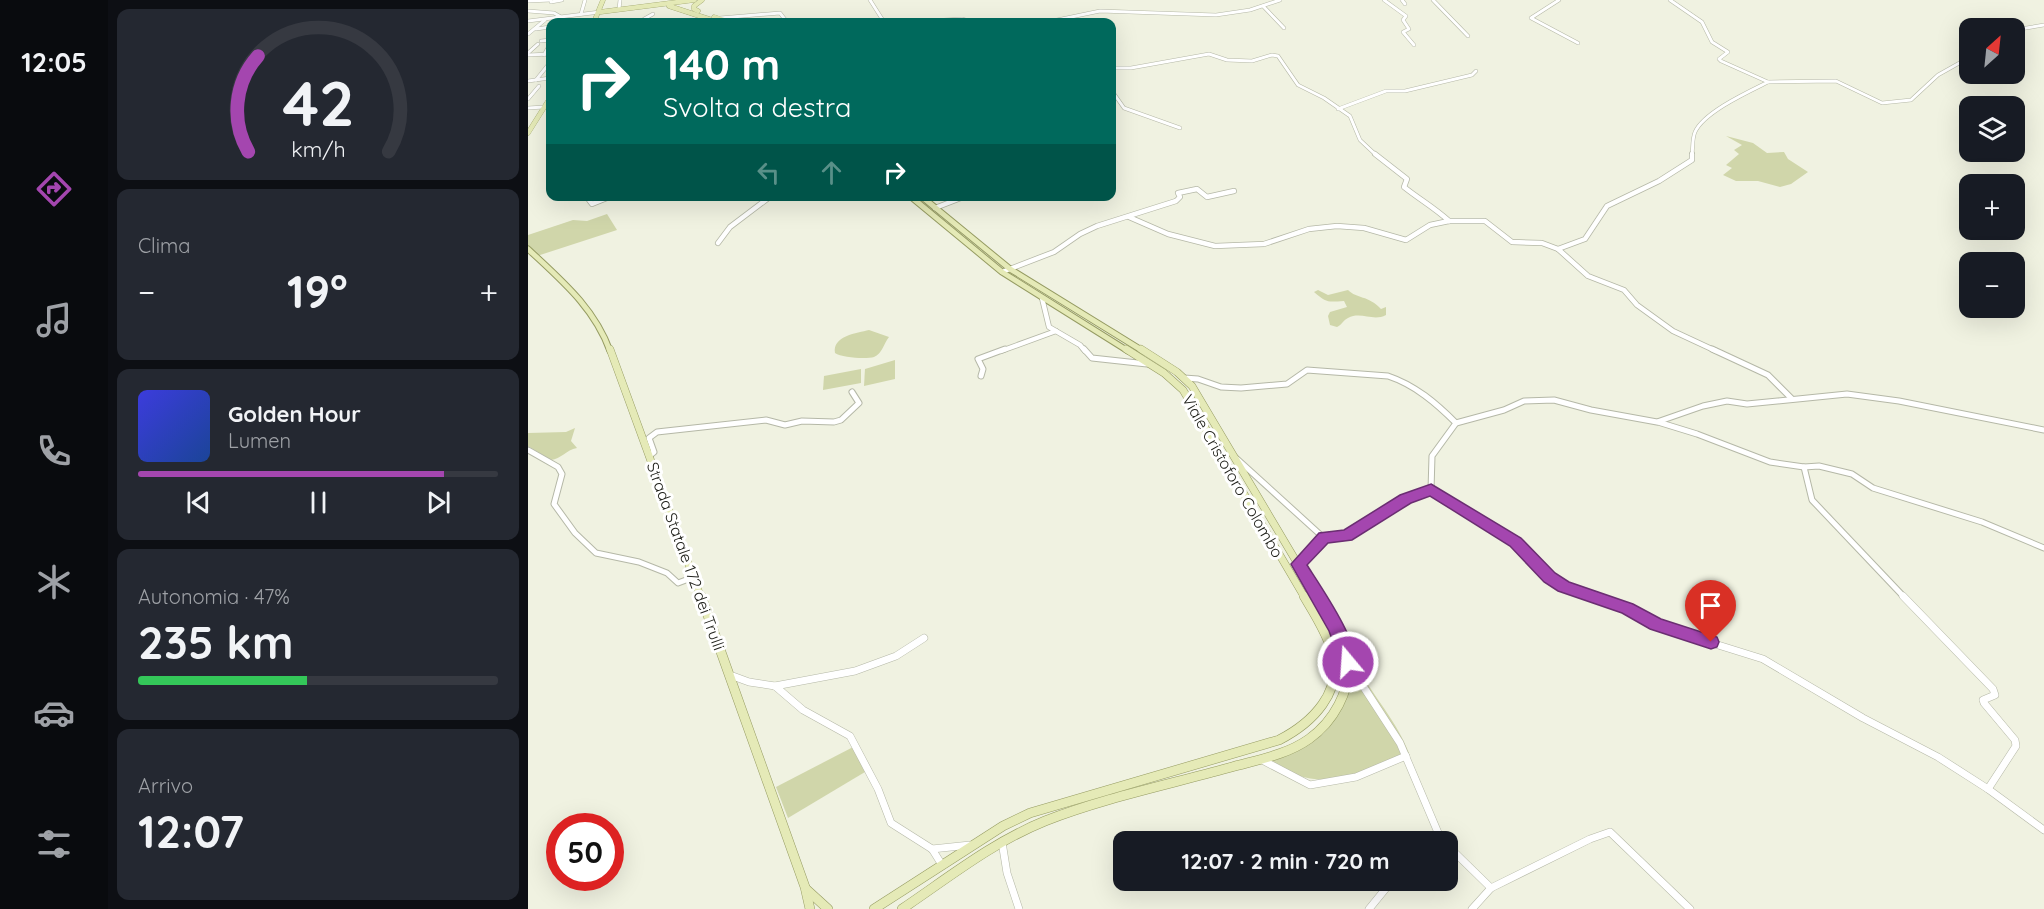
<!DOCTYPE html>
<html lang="it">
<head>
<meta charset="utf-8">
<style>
	body { margin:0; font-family:Quicksand,sans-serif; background:#242831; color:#f1f3f6; height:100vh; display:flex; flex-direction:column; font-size:22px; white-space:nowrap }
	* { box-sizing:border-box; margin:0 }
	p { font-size:20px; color:#9ea1a6 }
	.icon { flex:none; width:33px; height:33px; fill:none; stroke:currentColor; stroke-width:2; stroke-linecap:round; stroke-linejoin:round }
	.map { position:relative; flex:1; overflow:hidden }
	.drawer { display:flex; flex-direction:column; gap:9px; padding:9px; background:#0d0f14; width:420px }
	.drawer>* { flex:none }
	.guide { position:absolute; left:18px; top:18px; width:570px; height:183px; border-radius:12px; box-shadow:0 6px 24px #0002; background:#00695c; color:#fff; overflow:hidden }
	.needle { width:39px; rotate:27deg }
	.controls { position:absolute; left:1431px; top:18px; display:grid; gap:12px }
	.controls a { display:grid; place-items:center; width:66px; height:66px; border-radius:12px; background:#171b24; box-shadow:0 6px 24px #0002; font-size:30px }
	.speed { position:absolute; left:18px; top:813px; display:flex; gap:12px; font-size:30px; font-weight:700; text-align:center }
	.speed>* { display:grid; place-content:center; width:78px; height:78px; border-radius:50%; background:#171b24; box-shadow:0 6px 24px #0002; line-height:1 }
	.speed .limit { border:9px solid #d22; background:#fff; color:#111 }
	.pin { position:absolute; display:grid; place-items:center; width:51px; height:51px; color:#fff; margin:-62px -26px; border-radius:50% 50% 50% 0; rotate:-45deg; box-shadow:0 0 6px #0007 }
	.pin .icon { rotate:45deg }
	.me { position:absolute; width:66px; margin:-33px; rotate:342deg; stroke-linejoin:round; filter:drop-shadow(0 0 4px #0008) }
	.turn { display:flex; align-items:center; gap:21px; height:126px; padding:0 18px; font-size:27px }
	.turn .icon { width:78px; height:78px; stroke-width:2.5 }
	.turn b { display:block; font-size:42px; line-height:51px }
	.lanes { display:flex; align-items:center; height:57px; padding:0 18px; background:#0003; justify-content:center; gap:30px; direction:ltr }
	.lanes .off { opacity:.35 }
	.big { font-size:45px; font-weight:700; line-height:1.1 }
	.drawer .tile { flex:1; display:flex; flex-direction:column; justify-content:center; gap:9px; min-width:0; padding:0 21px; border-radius:12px; background:#242831 }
	.drawer .dial { align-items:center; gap:0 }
	.dial svg { height:156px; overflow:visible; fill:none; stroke:#363941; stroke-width:7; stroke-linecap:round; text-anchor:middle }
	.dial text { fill:#f1f3f6; stroke:none }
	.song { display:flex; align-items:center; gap:18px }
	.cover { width:72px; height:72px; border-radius:9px; background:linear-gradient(135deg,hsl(240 70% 55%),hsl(220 70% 35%)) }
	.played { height:6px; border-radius:3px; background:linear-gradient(90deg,#a446af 85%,#363941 85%) }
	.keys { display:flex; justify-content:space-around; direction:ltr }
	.heat { display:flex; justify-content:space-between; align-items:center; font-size:33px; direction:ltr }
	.charge { height:9px; border-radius:4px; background:linear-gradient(90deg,#34c759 47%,#363941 0) }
	.trip { position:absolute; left:585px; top:831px; width:345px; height:60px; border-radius:12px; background:#171b24; box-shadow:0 6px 24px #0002; font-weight:700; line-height:60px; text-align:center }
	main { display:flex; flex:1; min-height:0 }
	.menu { display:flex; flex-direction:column; width:108px; justify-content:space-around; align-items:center; background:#090b0e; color:#9ea1a6 }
	.menu .icon { width:42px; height:42px }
	.menu .current { color:#a446af }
	.menu b { font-size:27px; color:#f1f3f6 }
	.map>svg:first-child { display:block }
	.green { fill:#d0d6aa }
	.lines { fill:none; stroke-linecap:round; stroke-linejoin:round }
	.minor-far3-casing { stroke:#b5b8a7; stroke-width:4 }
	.minor-far2-casing { stroke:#b5b8a7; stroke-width:6 }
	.minor-far1-casing { stroke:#b5b8a7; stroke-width:7 }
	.minor-casing { stroke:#b5b8a7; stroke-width:8 }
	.major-far3-casing { stroke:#959b62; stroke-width:5 }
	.major-far2-casing { stroke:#959b62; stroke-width:7 }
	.major-far1-casing { stroke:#959b62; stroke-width:8 }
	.major-casing { stroke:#959b62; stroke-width:10 }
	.minor-far3 { stroke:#fff; stroke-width:3 }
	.minor-far2 { stroke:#fff; stroke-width:4.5 }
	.minor-far1 { stroke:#fff; stroke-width:5 }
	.minor { stroke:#fff; stroke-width:7 }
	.major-far3 { stroke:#e5eab7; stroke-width:4.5 }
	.major-far2 { stroke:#e5eab7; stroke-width:5 }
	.major-far1 { stroke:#e5eab7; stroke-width:7 }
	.major { stroke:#e5eab7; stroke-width:9 }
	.route { fill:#a446af; stroke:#6b2e72; stroke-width:1.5 }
	.labels { text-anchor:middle; stroke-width:6; stroke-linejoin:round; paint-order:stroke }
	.street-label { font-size:16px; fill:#21221c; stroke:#fff }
</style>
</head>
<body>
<main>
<nav class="menu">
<b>12:05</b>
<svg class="icon current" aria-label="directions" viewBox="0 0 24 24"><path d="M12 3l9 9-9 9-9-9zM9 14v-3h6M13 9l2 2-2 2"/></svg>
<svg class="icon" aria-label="music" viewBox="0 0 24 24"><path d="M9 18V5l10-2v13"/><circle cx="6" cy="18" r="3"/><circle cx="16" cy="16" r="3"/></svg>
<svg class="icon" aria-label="phone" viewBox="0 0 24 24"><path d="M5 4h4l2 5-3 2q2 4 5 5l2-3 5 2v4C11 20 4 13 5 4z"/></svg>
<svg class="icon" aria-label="climate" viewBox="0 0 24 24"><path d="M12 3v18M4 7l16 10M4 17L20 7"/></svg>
<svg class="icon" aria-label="car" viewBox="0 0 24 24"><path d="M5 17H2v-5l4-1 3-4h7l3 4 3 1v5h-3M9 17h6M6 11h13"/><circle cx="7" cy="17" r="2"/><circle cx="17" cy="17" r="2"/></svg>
<svg class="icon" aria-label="filters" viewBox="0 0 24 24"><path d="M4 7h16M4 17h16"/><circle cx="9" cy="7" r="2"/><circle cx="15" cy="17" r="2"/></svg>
</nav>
<section class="drawer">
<div class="tile dial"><svg viewBox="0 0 100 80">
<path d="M14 69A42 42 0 1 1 86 69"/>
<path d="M14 69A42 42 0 0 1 19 20" stroke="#a446af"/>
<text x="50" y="56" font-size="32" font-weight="700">42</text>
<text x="50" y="72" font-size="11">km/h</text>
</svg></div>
<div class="tile"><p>Clima</p>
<div class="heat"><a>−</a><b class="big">19°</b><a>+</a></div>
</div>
<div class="tile">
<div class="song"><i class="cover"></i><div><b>Golden Hour</b><p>Lumen</p></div></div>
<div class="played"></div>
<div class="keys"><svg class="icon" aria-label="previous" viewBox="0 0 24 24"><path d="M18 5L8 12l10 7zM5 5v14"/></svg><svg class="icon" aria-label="pause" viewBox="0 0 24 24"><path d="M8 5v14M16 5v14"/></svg><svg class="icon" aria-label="next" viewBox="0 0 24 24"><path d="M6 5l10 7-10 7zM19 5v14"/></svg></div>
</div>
<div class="tile"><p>Autonomia · 47%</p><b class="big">235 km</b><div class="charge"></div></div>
<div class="tile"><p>Arrivo</p><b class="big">12:07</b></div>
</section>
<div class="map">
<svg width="1516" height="909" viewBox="0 0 1516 909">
	<rect width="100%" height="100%" fill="#f0f2e1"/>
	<g class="green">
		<path d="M1198,136l27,7 14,10 17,-1 4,7 20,13 -17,12 -11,3 -22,-6h-22l-13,-6 9,-7 -6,-3 13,-11 -5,-4 8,-5z"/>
		<path d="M79,214l10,16 -80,26 -9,-8v-13l45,-15 14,1z"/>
		<path d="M790,290l10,5 20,-5c9,9 20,5 33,19l5,-2v8c-13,7 -25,-4 -38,3 -5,2 -6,7 -11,9l-7,-2 -2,-9 2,-4 17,-5 -3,-6c-17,1 -17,2 -30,-9z"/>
		<path d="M341,330l20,7c-5,6 -7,17 -15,20 -7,2 -32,1 -39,-4 -3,-17 22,-20 34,-23z"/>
		<path d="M367,360v19l-31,7 1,-17z"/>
		<path d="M333,369v14l-38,7 1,-14z"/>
		<path d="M47,428l-4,13 6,7c-11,2 -16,11 -26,12l-23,-14v-13l38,-1z"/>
		<path d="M822,651c14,36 45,65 59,102 -49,19 -91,45 -138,7 14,-6 30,-12 43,-19 30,-18 30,-60 36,-90z"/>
		<path d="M329,745l13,24 -82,49 -12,-31z"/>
	</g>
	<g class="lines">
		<g class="minor-far3-casing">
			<g id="minor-far3">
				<path d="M342,0l14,22"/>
				<path d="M856,0l22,16 -3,4 6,9 -6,3 11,13"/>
				<path d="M874,0l3,4"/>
				<path d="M905,0l35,36"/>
				<path d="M1031,0l-28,18 47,25"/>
				<path d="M1142,0l32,22 10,20 16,10 -9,7 2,2 47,21c-20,10 -64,30 -73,50 -3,7 -2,16 -3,23"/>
				<path d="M0,1l23,-1"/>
				<path d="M23,2l11,-2"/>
				<path d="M735,6l21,22"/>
				<path d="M91,9l1,-9"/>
				<path d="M0,11l26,2 7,4"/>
				<path d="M53,14l4,-14"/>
				<path d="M192,18l60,-5 7,9"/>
				<path d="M0,21l72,-9"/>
				<path d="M123,22l-7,-3 9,-5"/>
				<path d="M167,22l11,-4"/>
				<path d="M380,22l54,-3 10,3"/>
				<path d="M502,22l22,-1 48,-10 116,4 34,-5 30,-10"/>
				<path d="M8,29l14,-2"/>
				<path d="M1486,30l30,-5"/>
				<path d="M0,34l17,-14"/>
				<path d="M13,41l9,-1"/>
				<path d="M0,53l10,-9"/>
				<path d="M0,55l22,-1"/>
				<path d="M16,55l6,-11"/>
				<path d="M584,68h19l78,-14 18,6 25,1 20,-6 6,1 20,29 26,13 26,18 10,24 16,15"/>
				<path d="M8,80l12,-15"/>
				<path d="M0,81l22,-3"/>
				<path d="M1240,82l68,-1 46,22 29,-3 27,-25 32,-18"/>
				<path d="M584,91l12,17 56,20"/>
				<path d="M0,99l11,-13"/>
				<path d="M0,108l16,-1"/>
				<path d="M810,109l48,-18h19l67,-16 4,-4"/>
			</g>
		</g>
		<g class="minor-far2-casing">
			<g id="minor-far2">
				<path d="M847,154l32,25 -3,8c15,12 31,21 45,34"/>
				<path d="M58,196l6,8 20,-8"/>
				<path d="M281,196h15"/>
				<path d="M407,208l31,-12"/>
				<path d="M601,217l39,17 47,12 49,-2 45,-15 28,-3 27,2 42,12 24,-15 19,-4h36l27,21 30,1 16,6 30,27 36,14 13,15 36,26 43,20"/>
				<path d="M190,243l12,-16 41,-31"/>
				<path d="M1030,249l27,-10 22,-33 52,-25 33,-21v-6"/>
				<path d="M474,272l52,-20 26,-18 17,-8 79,-25 4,-4 -2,-4 19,-4 10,8 27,-6"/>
				<path d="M514,298l7,29 31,18 5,6"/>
				<path d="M473,351l55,-20"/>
			</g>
		</g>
		<g class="minor-far1-casing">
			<g id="minor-far1">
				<path d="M556,349l8,9 55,6"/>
				<path d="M1184,349l56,26 24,24"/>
				<path d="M453,376l2,-7 -5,-10 27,-10"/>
				<path d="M656,378l14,1 23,8 20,1 46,-4 20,-14 81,6c27,9 48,27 68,47l-24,33 -1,34"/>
				<path d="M1130,422l39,12 73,28 34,5 15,-1 33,8 21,14 109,34 62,26"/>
				<path d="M928,423l48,-13 20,-9 30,-1 37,10 66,12 46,-16 24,-5 20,3 100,-10 52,7 145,29"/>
				<path d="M0,450l30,17 4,7 -8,30 21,29 21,20 43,9 28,11 11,10 16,-6"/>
				<path d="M121,456l5,-4 -5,-14 8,-6 109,-12 19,5 17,-4 32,1 7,-2 18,-17 -7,-11"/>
				<path d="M708,458l88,80"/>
				<path d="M1276,467l8,33 93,98"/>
				<path d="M771,564l25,-26 23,-2 58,-37 26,-9 84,52 48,45 32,11"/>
			</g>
		</g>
		<g class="minor-casing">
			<g id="minor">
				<path d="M1062,596l38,13 28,15 30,11 77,24 100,59 75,39 50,32 56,41"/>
				<path d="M1375,596l90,93 2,6 -12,5 1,3 31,37 1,6 -28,43"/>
				<path d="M822,666l50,77 42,99"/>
				<path d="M202,675l19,7 26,4 28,24 47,26 28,53 13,34 41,26 10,16"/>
				<path d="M247,686l80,-15 41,-15 28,-18"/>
				<path d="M734,760l48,25 46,-8 50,-21"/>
				<path d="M474,842l5,31 12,36"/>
				<path d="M920,846l43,42 99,-49 20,-7 80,77"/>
				<path d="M404,849l38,-4"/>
				<path d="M841,909l18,-22 12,-7"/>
				<path d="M944,909l19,-21"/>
			</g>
		</g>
		<g class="major-far3-casing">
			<g id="major-far3">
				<path d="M141,6l49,16"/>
				<path d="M170,11l-4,-2v-3l8,-6"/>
				<path d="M72,12l94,-12"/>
				<path d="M186,17l15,5"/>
				<path d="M66,22l9,-22"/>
				<path d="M0,133l22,-35"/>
			</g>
		</g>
		<g class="major-far2-casing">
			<g id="major-far2">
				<path d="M382,196l92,76 126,79"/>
				<path d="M393,196l89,73 133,82"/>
				<path d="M0,249c33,31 66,58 82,102"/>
			</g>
		</g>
		<g class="major-far1-casing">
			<g id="major-far1">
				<path d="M82,349l91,249"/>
				<path d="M598,349l38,24 19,17 122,208"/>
				<path d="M613,349l36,23 15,14 126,212"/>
			</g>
		</g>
		<g class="major-casing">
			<g id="major">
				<path d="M173,596l104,291 5,22"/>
				<path d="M278,889l22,20"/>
				<path d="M346,909l129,-83 27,-13 249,-73c33,-17 65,-48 53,-89 -6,-20 -18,-38 -28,-55"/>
				<path d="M374,909c46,-31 91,-67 143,-88 59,-23 122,-36 183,-53 27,-8 57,-12 81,-29 24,-17 42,-48 39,-78 -2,-23 -20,-45 -31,-65"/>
			</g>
		</g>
		<use href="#minor-far3" class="minor-far3"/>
		<use href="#minor-far2" class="minor-far2"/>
		<use href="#minor-far1" class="minor-far1"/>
		<use href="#minor" class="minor"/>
		<use href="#major-far3" class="major-far3"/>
		<use href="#major-far2" class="major-far2"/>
		<use href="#major-far1" class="major-far1"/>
		<use href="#major" class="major"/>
	</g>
	<path class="route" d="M903,484l90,54 34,35 14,9 64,22 28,15 56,18 2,5 -2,5 -6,2 -61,-20 -28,-16 -64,-22 -14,-9 -34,-36 -80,-50 -19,7 -59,37 -24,3 -21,22c12,19 56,82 47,102l-6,2 -6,-2 -13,-36 -38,-67 28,-31 25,-3 56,-35z"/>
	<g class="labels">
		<g class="street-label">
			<text transform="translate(705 476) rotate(60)" y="6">Viale Cristoforo Colombo</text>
			<text transform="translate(158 556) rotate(70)" y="6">Strada Statale 172 dei Trulli</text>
		</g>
	</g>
</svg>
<div class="controls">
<a><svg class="needle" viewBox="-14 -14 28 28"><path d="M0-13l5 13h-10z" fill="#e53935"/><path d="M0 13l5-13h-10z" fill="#9ea1a6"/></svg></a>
<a><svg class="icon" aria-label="layers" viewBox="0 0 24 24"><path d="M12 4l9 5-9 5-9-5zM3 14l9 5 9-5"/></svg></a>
<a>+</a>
<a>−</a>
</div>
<div class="speed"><div class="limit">50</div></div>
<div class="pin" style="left:1183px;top:642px;background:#d93025"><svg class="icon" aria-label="arrive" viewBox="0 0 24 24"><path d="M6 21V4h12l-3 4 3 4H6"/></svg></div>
<svg class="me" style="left:820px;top:662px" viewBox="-20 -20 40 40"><circle r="17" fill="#a446af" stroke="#fff" stroke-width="3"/><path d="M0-11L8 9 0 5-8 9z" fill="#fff"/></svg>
<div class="trip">12:07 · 2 min · 720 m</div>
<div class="guide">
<div class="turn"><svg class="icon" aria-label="right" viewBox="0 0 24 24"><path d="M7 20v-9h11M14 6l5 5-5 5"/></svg><div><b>140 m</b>Svolta a destra</div></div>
<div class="lanes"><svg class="icon off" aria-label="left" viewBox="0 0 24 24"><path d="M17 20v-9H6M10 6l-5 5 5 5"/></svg><svg class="icon off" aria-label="ahead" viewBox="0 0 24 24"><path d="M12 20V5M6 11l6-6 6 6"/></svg><svg class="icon" aria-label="right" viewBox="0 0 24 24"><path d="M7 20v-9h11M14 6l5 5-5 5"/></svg></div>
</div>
</div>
</main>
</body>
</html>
